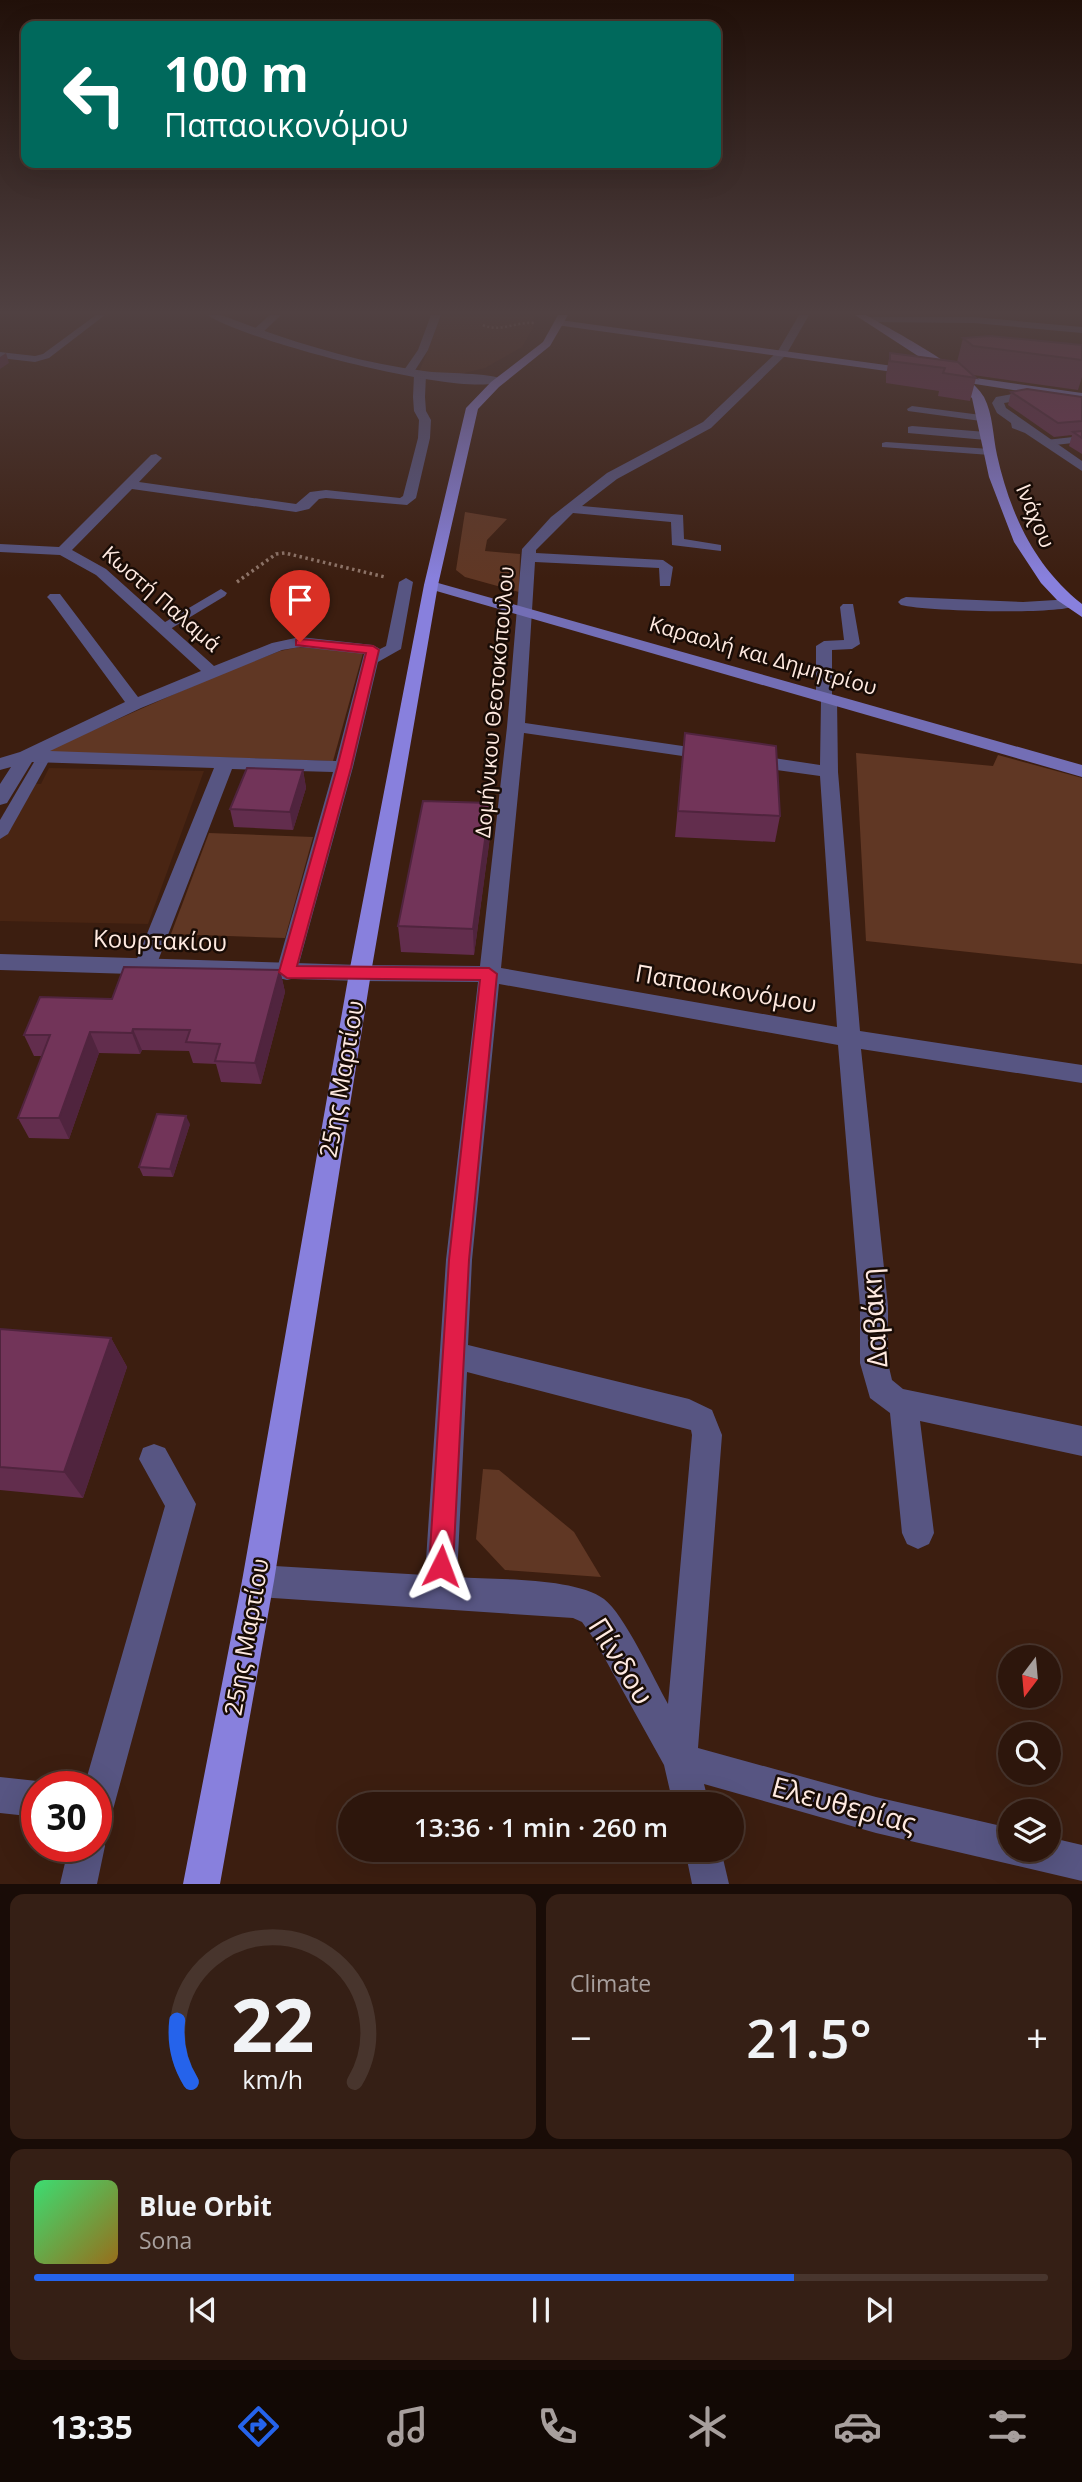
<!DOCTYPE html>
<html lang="en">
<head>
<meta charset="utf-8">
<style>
	body { margin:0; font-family:"Open Sans",sans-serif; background:#351f15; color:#f1f3f6; height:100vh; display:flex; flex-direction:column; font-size:26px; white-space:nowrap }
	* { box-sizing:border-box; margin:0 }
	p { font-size:23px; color:#a79f9d }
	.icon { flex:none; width:38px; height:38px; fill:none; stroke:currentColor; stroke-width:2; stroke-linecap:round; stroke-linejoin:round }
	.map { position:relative; height:1884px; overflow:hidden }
	.details { display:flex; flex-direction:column; gap:10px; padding:10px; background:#190c07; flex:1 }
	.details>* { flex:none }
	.banner { position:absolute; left:21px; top:21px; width:700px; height:147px; border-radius:14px; box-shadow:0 7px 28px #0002,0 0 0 2px #48352d; background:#00695c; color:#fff; overflow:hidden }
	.needle { width:46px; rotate:196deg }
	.tools { position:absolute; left:998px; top:1645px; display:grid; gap:14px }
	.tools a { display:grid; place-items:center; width:63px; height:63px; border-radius:50%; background:#2d160c; box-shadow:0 7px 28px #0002,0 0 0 2px #48352d; font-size:35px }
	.speed { position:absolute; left:21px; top:1771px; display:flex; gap:14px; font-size:35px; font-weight:700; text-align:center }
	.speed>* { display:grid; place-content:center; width:91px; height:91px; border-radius:50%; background:#2d160c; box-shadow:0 7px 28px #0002,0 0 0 2px #48352d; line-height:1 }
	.speed .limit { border:10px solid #d22; background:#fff; color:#111 }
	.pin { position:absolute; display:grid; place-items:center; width:60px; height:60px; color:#fff; margin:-72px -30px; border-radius:50% 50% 50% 0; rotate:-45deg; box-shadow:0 0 7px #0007 }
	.pin .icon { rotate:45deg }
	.me { position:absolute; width:77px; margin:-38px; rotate:3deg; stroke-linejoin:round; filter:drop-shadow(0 0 5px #0008) }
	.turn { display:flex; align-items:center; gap:24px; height:147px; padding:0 28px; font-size:32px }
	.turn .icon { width:91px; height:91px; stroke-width:2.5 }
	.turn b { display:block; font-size:49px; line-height:60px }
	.big { font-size:52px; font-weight:600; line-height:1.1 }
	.details .card { flex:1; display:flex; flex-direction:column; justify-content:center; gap:10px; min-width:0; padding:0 24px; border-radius:14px; background:#351f15 }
	.details .dial { align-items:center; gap:0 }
	.dial svg { height:182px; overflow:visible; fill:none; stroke:#48352d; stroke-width:7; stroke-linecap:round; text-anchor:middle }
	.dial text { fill:#f1f3f6; stroke:none }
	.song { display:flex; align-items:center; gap:21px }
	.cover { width:84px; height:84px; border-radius:10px; background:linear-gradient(135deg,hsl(140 70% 55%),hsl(40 70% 35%)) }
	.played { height:7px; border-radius:4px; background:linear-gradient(90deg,#2563eb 75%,#48352d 75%) }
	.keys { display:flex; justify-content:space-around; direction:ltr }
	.heat { display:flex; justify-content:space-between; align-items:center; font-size:38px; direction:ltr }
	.details .tiles { flex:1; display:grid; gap:10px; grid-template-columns:1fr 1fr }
	.card:last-child { grid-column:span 2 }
	.trip { position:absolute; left:338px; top:1792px; width:406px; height:70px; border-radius:35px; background:#2d160c; box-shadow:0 7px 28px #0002,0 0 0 2px #48352d; font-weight:600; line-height:70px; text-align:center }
	.menu { display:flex; height:112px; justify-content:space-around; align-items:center; background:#120905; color:#a79f9d }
	.menu .icon { width:49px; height:49px }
	.menu .selected { color:#2563eb }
	.menu b { font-size:32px; color:#f1f3f6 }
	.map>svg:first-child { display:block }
	.built { fill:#492513 }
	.green { fill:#603724 }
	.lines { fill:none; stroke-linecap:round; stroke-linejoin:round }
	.path-far1 { stroke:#8e7468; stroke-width:2.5; stroke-dasharray:2 2.5; stroke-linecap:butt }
	.path { stroke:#8e7468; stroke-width:3.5; stroke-dasharray:2.5 3.5; stroke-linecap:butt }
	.service { fill:#575582; fill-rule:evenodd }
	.minor { fill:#575582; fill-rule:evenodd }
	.tertiary { fill:#575582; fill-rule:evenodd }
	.secondary { fill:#736eb5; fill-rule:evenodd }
	.primary { fill:#8880dd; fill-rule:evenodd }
	.wall { fill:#622d4d }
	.shaded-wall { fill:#50243e }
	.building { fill:#723459; stroke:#50243e; stroke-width:2 }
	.route { fill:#e11d48; stroke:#92132f; stroke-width:2 }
	.labels { text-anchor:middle; stroke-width:5; stroke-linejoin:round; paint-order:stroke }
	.far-street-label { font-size:21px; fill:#ffeae1; stroke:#190c06 }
	.street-label { font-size:24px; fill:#ffeae1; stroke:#190c06 }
	.near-street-label { font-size:28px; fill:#ffeae1; stroke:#190c06 }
</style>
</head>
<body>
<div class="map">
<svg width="1082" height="1884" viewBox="0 0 1082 1884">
	<rect width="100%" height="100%" fill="#3c1e10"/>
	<g class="built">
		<path d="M442,315h92l-1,13 -11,19 -37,21 -25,6 -41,-2z"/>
		<path d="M49,768l155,3 -56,153 -148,-3v-99l21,-38h20z"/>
	</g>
	<g class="green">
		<path d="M465,512l42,7 -20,21 -2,11 35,3 -1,38 -54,-15 -9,-7z"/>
		<path d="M299,647l64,6 -30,108 -289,-9 171,-76 65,-25z"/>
		<path d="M856,753l137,13 5,-11 84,23v186l-216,-23z"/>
		<path d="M209,833l104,4 -28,101 -114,-4z"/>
		<path d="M483,1469l16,1 75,62 27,45 -96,-7 -29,-31z"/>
	</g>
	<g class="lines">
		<path class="path-far1" d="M483,325c17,8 34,-4 52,-2"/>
		<path class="path" d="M237,582l39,-28 9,-1 100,24"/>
		<g class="service">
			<path d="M96,315h9l-56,43 -14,4 -35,-4v-6l35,4 8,-2z"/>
			<path d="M912,406l69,9 5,3 -5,3 -73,-10 -1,-2z"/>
			<path d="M1082,436v6l-36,4 -5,-3 5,-3z"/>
			<path d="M886,442l104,7 5,3 -5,3 -108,-8v-4z"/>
			<path d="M221,589l6,4 -2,3 -58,35 -5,1 -7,-4z"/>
			<path d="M44,752l7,5 -43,77 -8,5v-19l37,-63z"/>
		</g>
		<g class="minor">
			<path d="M270,315h11l-20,19h-8v-4z"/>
			<path d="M431,315h10l-13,35 -16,25h-8l-2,-2 16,-23z"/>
			<path d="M799,315h10l-23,40 -75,73 -94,51 -35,27 101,9 1,24 37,6v6l-49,-6 -1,-23 -98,-9 -37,37v3l127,7 10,7 -3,19h-10l-1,-18 -124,-6 -10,161 185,27 9,5 -9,5 -186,-27 -23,235 336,59 -17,-251 -72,-10 -9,-6 9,-6 72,11 1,-64 -5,-4v-51l8,-5 20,-1 -4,-33 3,-3h10l7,40 -8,5 -20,1v45l5,4 1,73 22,259 222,34v18l-221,-34 27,257v57l4,17 11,9 179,37v30l-162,-35 14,112 -5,11 -11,5 -11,-5 -5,-11 -12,-120 -20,-15 -10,-35v-57l-22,-261 -339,-61 -27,276 -4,85 221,54 23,11 10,25 -24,313 178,49 134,31v22h38v-13l34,8v36l-206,-48 -172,-49 5,20h-36l-9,-39 -70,-126 -12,-17 -9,-4 -315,-21 -11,-5 -5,-11 5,-11 11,-5 167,10 21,-315 32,-278 -118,-1 -8,-2 -3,-6 3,-6 8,-2 120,1 27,-239 15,-178 29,-32 56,-44 96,-51 75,-71zM467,1372l224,58 1,5 -24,269c-14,-25 -44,-90 -64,-105 -30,-22 -109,-19 -147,-22z"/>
			<path d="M869,317h105l108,10v6l-108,-10 -109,-1 -1,-2z"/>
			<path d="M420,372l6,3 -1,22 1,14 5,9 -1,18 -14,60 -9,7 -81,-7 -7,1 -10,10 -13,3 -164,-23 -60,61 34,19 108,97 58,-23 28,-6 73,8 7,4 6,-3 13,-64 7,-4 7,4 -12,67 -23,13 -25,105 -58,211 -8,2 -8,-2 -3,-6 57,-200 -101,-3 -76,197 -3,6 -8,2 -8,-2 -3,-6 80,-198 -182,-6 -25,41 -7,2v-21l11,-17 -11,3v-12l20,-6 105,-50 -75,-102 -3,-3 3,-3h10l78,103 63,-26 -105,-96 -36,-20 -60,-3v-8l59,3 92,-92 5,-1 6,4 -23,24 157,22 14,-12 16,-2 74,8 3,-2 15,-58 1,-18 -5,-9 -1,-14 1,-22zM300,647l64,7 -28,107 -286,-10 91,-43 141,-58z"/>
			<path d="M1023,392l59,9v8l-59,-9 -19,3 2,5 76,53v10l-57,-38 -13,-5 -1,-5 -14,-10 -5,-10 4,-6z"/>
			<path d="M912,426l74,6 6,4 -6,4 -78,-7v-6z"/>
			<path d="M906,597l117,5 49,-3 8,5c-13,12 -157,7 -179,1l-3,-3 3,-3z"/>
			<path d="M154,1444l11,4 31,56 -82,302 -5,13 -13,5v-37h-12l81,-281 -26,-47 4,-11z"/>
			<path d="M0,1777l37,4 13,5 -13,1v30l-37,-4z"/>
			<path d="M96,1832l4,1 5,13 -8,38h-37l9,-38h27z"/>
			<path d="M685,1850h36l8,34h-37z"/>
		</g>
		<g class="tertiary">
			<path d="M208,315h13c66,25 133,47 203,56 18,3 68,1 80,9 -29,22 -265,-41 -296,-65z"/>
			<path d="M0,954l360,11 8,2 3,6 -3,6 -8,2 -360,-11z"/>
		</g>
		<g class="secondary">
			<path d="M560,320l355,49 6,3 -6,3 -359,-50 -1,-2z"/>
			<path d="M947,374l135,19v8l-139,-22v-4z"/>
			<path d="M431,581l651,184v12l-656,-189 -2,-3z"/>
		</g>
		<g class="primary">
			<path d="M558,315h10l-18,31 -51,41 -21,22 -40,176 -67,388 -97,608 -54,303h-37l59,-303 107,-608 75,-388 42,-177 25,-26 52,-40z"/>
			<path d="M855,315h11c29,17 103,55 118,82 9,17 9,40 13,58 13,58 37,111 85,149v13l-25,-17 -16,-17 -27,-41 -25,-65 -17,-79 -34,-29z"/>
		</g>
	</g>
	<g class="wall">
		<path d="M963,338l119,7v32l-4,13 -105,-15 3,3 -6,23 -32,-5 1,-5 -53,-8v-8l4,-22 67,9z"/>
		<path d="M1011,392l71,5v57l-13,-8 3,-11 -18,2 -46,-32z"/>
		<path d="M685,733l95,83 -5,26 -100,-5z"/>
		<path d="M303,770l3,18 -13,42 -59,-3 -4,-18z"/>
		<path d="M491,829l-17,126 -73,-3 -3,-26z"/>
		<path d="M280,970l5,22 -24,92 -40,-2 -5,-18 -23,-1 -4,-12 -47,-1 -2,4 -41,-1 -30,86 -40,-1 -11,-20 24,-62h-8l-10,-21z"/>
		<path d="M190,1124l-17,53 -30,-1 -4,-9z"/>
		<path d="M0,1329l111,9 16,29 -44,131 -83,-8z"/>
	</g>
	<g class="shaded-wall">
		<path d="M6,353l3,10 -9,6v-12z"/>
		<path d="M303,770l3,18 -13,42 -3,-18z"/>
		<path d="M490,803l1,26 -17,126 -1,-26z"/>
		<path d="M280,970l5,22 -24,92 -6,-21z"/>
		<path d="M133,1029l9,21 -2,4 -8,-21z"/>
		<path d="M90,1032l9,21 -30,86 -10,-21z"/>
		<path d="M186,1116l4,8 -17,53 -3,-8z"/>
		<path d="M111,1338l16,29 -44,131 -19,-26z"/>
	</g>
	<g class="building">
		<path d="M990,336l92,9v15l-109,-14 -10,-8z"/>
		<path d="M890,353l68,9 18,16 -33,-5 2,-5 -55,-7z"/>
		<path d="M1027,389l55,8v24l-24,2 -47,-31z"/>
		<path d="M1082,431v7l-9,-6z"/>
		<path d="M685,733l91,13 4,70 -102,-5z"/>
		<path d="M247,768l56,2 -13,42 -60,-3z"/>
		<path d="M423,801l67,2 -17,126 -75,-3z"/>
		<path d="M124,967l156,3 -25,93 -40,-2 5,-17 -34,-2 4,-12 -57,-1 -1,4 -42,-1 -31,86h-41l32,-83h-26l16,-38 72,2z"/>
		<path d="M157,1114l29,2 -16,53 -31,-2z"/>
		<path d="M0,1329l111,9 -47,134 -64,-5z"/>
	</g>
	<linearGradient id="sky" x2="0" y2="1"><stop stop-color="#211009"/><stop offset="0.54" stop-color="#504142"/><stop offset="1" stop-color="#504142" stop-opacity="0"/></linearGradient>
	<rect width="1082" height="578" fill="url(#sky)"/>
	<path class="route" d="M300,639l73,7 6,4 -28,118 -54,198 192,2 8,6 -28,286 -16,306 -3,9 -9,3 -8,-3 -4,-9 20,-306 31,-280 -193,-2 -8,-6 58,-204 29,-115 -70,-8v-5z"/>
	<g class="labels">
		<g class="far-street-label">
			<text transform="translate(1035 516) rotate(67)" y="7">Ινάχου</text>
			<text transform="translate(161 599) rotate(41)" y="7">Κωστή Παλαμά</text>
			<text transform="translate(763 656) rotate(16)" y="7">Καραολή και Δημητρίου</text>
			<text transform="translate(495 702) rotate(-85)" y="7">Δομήνικου Θεοτοκόπουλου</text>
		</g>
		<g class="street-label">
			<text transform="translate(160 941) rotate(2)" y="8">Κουρτακίου</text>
			<text transform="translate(726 989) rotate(10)" y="8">Παπαοικονόμου</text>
			<text transform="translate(342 1079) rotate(-80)" y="8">25ης Μαρτίου</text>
			<text transform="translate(247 1637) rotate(-80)" y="8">25ης Μαρτίου</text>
		</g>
		<g class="near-street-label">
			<text transform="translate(874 1318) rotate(-94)" y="10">Δαβάκη</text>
			<text transform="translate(621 1661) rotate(58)" y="10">Πίνδου</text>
			<text transform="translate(844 1805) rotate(15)" y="10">Ελευθερίας</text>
		</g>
	</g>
</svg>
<div class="tools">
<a><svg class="needle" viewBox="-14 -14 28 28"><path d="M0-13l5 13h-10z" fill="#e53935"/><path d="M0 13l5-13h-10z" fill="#a79f9d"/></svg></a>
<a><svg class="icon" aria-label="search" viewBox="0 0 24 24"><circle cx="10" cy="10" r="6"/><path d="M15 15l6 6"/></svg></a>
<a><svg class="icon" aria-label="layers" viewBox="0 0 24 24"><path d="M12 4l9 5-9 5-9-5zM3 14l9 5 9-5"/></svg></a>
</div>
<div class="speed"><div class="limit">30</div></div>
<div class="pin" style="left:300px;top:642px;background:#d93025"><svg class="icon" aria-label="arrive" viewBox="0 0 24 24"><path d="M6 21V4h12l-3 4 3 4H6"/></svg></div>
<svg class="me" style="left:441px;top:1566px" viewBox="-20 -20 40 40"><path d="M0-17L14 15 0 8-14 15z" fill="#e11d48" stroke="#fff" stroke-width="4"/></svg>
<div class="trip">13:36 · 1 min · 260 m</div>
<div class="banner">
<div class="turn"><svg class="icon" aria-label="left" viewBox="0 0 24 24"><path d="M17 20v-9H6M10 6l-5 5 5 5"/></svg><div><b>100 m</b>Παπαοικονόμου</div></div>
</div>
</div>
<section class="details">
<div class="tiles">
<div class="card dial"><svg viewBox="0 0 100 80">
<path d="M14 69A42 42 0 1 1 86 69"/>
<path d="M14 69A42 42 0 0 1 8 42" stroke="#2563eb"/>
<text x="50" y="56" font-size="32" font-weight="700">22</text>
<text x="50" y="72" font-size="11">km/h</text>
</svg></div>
<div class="card"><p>Climate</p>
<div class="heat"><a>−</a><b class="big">21.5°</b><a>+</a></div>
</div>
<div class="card">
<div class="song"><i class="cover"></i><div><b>Blue Orbit</b><p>Sona</p></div></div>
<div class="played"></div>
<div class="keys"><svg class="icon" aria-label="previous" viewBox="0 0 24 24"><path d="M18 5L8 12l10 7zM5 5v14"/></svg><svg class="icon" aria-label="pause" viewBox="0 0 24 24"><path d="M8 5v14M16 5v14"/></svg><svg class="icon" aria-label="next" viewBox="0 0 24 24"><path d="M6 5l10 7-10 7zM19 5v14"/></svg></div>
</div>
</div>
</section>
<nav class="menu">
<b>13:35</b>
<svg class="icon selected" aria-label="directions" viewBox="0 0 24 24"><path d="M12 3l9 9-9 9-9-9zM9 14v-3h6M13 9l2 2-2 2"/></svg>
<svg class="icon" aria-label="music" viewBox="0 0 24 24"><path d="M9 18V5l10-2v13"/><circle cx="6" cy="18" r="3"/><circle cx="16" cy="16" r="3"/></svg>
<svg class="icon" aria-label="phone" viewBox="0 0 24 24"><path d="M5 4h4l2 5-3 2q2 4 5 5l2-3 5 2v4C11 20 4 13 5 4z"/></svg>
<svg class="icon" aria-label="climate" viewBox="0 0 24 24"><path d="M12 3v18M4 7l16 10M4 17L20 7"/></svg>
<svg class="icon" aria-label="car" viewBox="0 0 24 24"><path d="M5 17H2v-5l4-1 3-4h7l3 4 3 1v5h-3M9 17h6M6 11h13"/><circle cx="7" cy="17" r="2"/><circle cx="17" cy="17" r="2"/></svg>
<svg class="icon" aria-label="filters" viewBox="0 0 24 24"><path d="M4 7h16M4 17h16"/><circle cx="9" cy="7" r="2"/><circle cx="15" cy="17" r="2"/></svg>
</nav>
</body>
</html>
